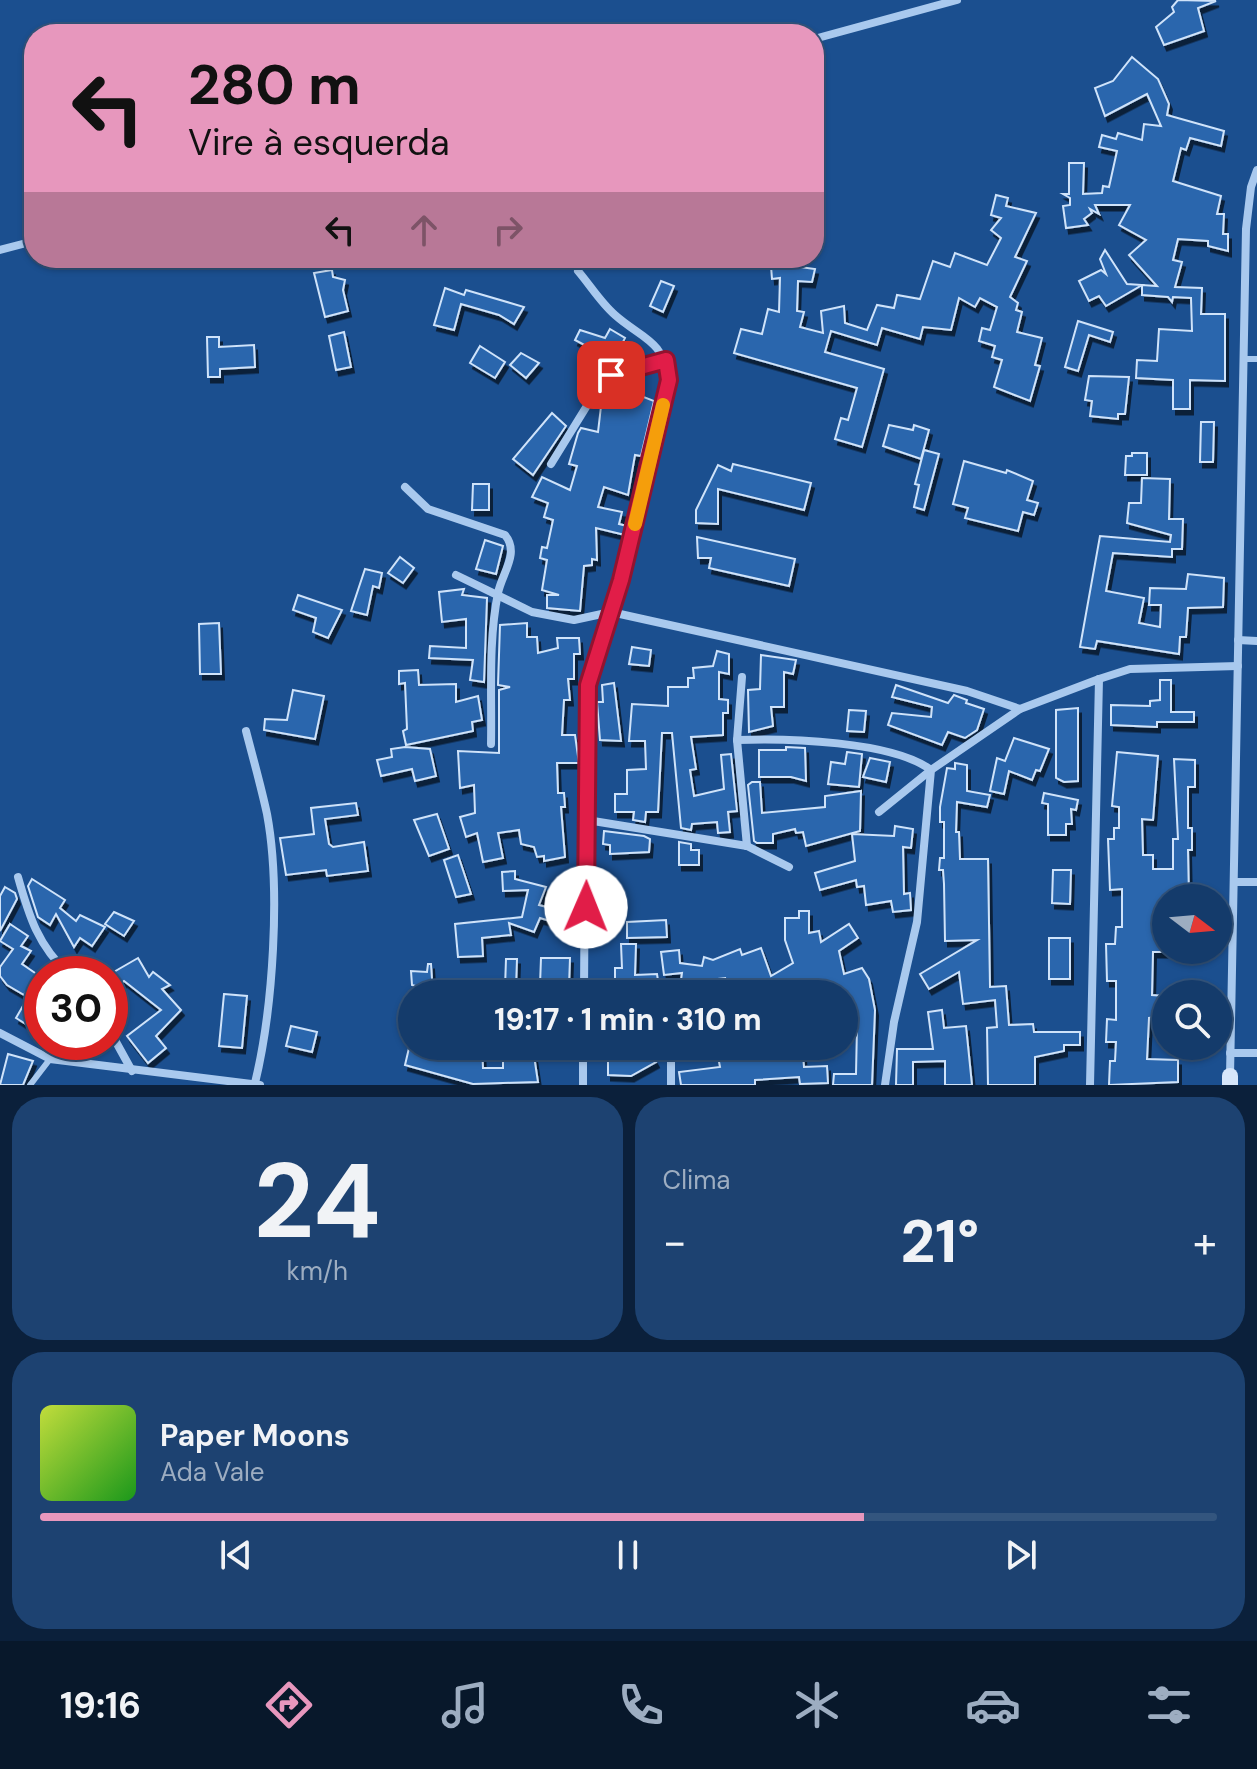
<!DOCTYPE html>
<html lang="pt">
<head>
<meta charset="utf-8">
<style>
	body { margin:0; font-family:"DM Sans",sans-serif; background:#1d4271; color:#f1f3f6; height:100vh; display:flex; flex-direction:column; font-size:30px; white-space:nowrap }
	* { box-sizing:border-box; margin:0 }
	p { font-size:26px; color:#9dadc1 }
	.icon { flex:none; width:44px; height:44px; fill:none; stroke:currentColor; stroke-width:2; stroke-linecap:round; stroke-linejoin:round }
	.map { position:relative; height:1085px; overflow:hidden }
	.details { display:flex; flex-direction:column; gap:12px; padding:12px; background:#0b203b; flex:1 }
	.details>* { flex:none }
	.hud { position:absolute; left:24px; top:24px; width:800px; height:244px; border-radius:32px; box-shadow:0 2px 6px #0004,0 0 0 2px #33557e; background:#e797bd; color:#111; overflow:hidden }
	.needle { width:52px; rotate:106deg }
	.tools { position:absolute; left:1152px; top:884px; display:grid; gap:16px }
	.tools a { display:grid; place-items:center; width:80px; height:80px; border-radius:50%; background:#143b6b; box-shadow:0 2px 6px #0004,0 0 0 2px #33557e; font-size:40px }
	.speed { position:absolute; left:24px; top:956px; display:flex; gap:16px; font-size:40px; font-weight:700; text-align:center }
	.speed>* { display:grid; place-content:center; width:104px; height:104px; border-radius:50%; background:#143b6b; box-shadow:0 2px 6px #0004,0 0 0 2px #33557e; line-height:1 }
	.speed .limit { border:12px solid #d22; background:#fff; color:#111 }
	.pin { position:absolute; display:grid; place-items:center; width:68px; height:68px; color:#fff; margin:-34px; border-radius:16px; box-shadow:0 4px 12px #0006 }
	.me { position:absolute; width:88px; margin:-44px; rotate:1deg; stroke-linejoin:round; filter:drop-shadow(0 0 6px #0008) }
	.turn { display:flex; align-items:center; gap:28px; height:168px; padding:0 32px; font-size:36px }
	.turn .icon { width:104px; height:104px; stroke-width:2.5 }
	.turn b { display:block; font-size:56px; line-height:68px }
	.lanes { display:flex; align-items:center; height:76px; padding:0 32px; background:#0003; justify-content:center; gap:40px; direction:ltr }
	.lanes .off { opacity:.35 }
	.big { font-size:60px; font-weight:800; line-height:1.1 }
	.details .tile { flex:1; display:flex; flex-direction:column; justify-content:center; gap:12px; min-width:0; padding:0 28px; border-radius:32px; background:#1d4271 }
	.details .dial { align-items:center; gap:0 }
	.dial b { font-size:104px; line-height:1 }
	.song { display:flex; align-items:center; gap:24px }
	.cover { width:96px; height:96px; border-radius:12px; background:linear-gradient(135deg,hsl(70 70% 55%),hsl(120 70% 35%)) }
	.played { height:8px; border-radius:4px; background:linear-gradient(90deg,#e797bd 70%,#33557e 70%) }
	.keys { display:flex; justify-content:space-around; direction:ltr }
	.heat { display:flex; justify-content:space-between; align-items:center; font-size:44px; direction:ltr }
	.details .tiles { flex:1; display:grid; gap:12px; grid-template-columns:1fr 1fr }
	.tile:last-child { grid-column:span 2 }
	.trip { position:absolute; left:398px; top:980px; width:460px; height:80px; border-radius:40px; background:#143b6b; box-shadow:0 2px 6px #0004,0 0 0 2px #33557e; font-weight:800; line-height:80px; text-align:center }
	.tab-bar { display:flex; height:128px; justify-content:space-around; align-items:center; background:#08182b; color:#9dadc1 }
	.tab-bar .icon { width:56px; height:56px }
	.tab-bar .on { color:#e797bd }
	.tab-bar b { font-size:36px; color:#f1f3f6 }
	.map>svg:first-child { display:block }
	.building { fill:#2a66ad; stroke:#cfe3fa; stroke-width:2; filter:url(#shadow) }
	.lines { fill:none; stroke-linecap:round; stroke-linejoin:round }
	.lane { stroke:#a9c9ee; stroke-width:6 }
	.street { stroke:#a9c9ee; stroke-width:8 }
	.secondary { stroke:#d6e6fa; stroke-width:16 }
	.route-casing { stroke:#92132f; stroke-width:20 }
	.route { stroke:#e11d48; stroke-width:14 }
	.slow { stroke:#f59e0b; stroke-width:14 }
</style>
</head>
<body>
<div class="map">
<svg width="1257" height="1085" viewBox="0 0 1257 1085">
	<defs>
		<filter id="shadow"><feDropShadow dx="3" dy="5.5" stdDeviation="0" flood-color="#0009"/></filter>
	</defs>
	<rect width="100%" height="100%" fill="#1b4f8f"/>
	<g class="building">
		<path d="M1178,0l38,1 -18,7 6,23 -40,14 -8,-18 18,-15 -2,-5z"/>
		<path d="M1132,57l26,22 11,25 -2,11 57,16 -3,15 -31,-8 -4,12 -5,-2 -8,33 48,15 -4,18h7l-1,20h5v17l-20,-5v-5l-30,-2 -5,21 9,2 -7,25 27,1 -1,26h24v67l-35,-1v29h-17v-29l-37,-2 1,-18 20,1 2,-32 33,2 -1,-33 -18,-1 -1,5 -4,-5 -26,-2v-10l15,1 -28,-31 17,-15 -27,-15 11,-20h-35l4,9 -9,-5 2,4 -8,6 4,6 -22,3 -3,-22 7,-1v-7l-7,-4h6v-31h15l-1,31 19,-1 1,-7 6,1 8,-36 -18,-4 3,-12 14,4 2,-6 24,7 2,-16 17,2 -14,-32 -42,22 -10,-28 18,-7z"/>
		<path d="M996,195l12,3 -2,8 30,7 -21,44 12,4 -17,36 8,6 -2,7 6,2 -5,20 25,6 -7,27 5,1 -10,35 -36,-14 8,-27 -10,-3 3,-11 -16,-5 3,-13 8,2 7,-23 -17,-9 -5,9 -16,-9 -8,32 -28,-3 -3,12 -38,-11 -5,17 -46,-14 -6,21 59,17 -22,78 -27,-8 6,-21 7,2 9,-32 -123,-35 7,-24 21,5 6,-25 11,3 1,-34 -8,1 -1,-13 21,-3 1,3 22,3 -3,13 -14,-1 -1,30 7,1 -4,15 23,6 -2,-22 23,-5 1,17 22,7 10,-25 17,3 3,-13 23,4 13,-38 17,6 5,-14 32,12 14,-27 -10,-8 10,-12 -10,-3z"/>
		<path d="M1105,250l22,34 15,1 -36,21 -7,-10 -10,5 -10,-20 22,-11 5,4 -6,-15z"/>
		<path d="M332,270l1,7 12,3 -2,10 5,21 -23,6 -11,-44z"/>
		<path d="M661,281l13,5 -11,26 -13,-6z"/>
		<path d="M445,288l19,7 2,-5 58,17 -10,17 -15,-9 -38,-11 -7,26 -20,-5z"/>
		<path d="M1078,321l35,11 -3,10 -21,-7 -11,36 -13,-4z"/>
		<path d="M610,329l15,9 -7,14 -9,-5 -20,34 5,-31 -19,-10 5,-10 25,8z"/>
		<path d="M344,332l7,35 -15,3 -7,-34z"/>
		<path d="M207,337h12v10l35,-2 1,22 -35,2v8h-12z"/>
		<path d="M480,346l25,16 -10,16 -25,-15z"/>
		<path d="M521,353l18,10 -13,15 -16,-13z"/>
		<path d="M1089,376l40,1 -4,37h-7v5l-28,-3 2,-15 -7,-1z"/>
		<path d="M621,388l33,13 -13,55 -6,-1 -7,40 -24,-8 -6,20 24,5 -3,12 8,2 -2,9 -29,-7 1,32 -5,-1v6l-8,1 -4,45 -33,-3v-13h12l-17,-5 5,-30 -7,-2 2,-11 5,1 6,-28 -9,-3 4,-14 -16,-6 10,-20 28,13 7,-24 -8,-2 9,-31 3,-5 17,4 4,-34 15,3z"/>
		<path d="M552,413l14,13 -33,49 -20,-16z"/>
		<path d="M1201,422h13l-1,40h-13z"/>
		<path d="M889,425l24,5 1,-5 15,5 -8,29 -38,-13z"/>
		<path d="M924,450l15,4 -15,56 -10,-3 5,-22 -4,-1z"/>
		<path d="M1132,453h15v22h-22l1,-19h6z"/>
		<path d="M964,461l42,12 1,-3 26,11 -6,19 11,3 -4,12 -11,-3 -5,19 -53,-13 3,-10 -15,-4z"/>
		<path d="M733,464l78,19 -7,27 -86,-21v35l-22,-1v-13l22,-45 13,6z"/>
		<path d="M1142,478l28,1 -1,40h14l-1,30h-10v8l-59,-4 -7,38 38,7 -5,25 21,4 1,-22h-12l1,-17 36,1 2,-15 36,4 -1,29 -35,1 -2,29h-6l-1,17 -82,-13 -2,8 -15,-2 20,-111 70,6 1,-7 -44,-12 2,-20h12z"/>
		<path d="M473,484h16v26h-17z"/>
		<path d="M697,537l98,22 -6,27 -80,-18 2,-10h-13z"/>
		<path d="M485,540l18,6 -7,28 -20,-5z"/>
		<path d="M400,557l14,11 -11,15 -15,-10z"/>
		<path d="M365,569l17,4 -3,15 -6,-2 -6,29 -16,-4z"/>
		<path d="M464,589l-2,6 25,3 -3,84 -14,-2 3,-20 -44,-2 1,-12 36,2v-29l-24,3 -3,-30z"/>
		<path d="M298,595l44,15 -14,28 -15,-6 3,-14 -23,-8z"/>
		<path d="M219,623l2,51h-21l-1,-50z"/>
		<path d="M527,623v14h10l1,16 20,-5 -1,-10h22l1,16h-6v25h-6l2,21h-6l-2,35h13l4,28h-22l1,30h6l1,14h-4l4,50 -21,4v-5l-7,1 -3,-10 -13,-3 -2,-14 -21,3 5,25 -20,4 -6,-29 -11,4 -6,-20 15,-4 -1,-28 -14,3 -2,-37 41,2v-63l11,-3 -12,-2 2,-60z"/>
		<path d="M632,647l19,3 -2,16 -20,-2z"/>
		<path d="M717,651l12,3v20l-10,-2v27l9,1v13h-5v22l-32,2 5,32 -6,1 4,26 30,-7 -3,-34 10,-1 6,57 -9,1 2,20 -12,1 -1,-11 -25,2 -1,6 -10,-2 -9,-95h-10l-4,79h-12l-1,10 -12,-2 1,-8h-19v-18h12v-24l19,-1 -1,-28h-16l3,-37 36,2v-19h20v-9h6l-1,-10 20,-2z"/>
		<path d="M761,655l35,5 -3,14 -9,-2v35h-13l2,19 -24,6 -1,-42 12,-1z"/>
		<path d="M418,670l1,15 37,-1v18l22,-6 4,24 -10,2 1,9 -67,14 -3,-14 4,-2 -2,-46 -6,1v-13z"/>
		<path d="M1160,680h11v32h23v10h-37v5l-46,-2v-20l39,1v-5l10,-1z"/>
		<path d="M614,683l7,58 -21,-1 -3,-38h6l-1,-17z"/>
		<path d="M896,685l52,18 6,-8 13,5 -1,3 18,6 -7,21 -12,8 -17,-6 -6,13 -54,-20 4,-12 39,4 1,-10 -40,-10z"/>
		<path d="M293,690l31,6 -9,43 -51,-9 1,-11 22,1z"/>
		<path d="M1078,708v73l-14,1 -8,-4v-68z"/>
		<path d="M849,710l17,1 -2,21 -17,-1z"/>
		<path d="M1014,738l35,11 -9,22 -4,-1 -4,10 -23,-9 -5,23 -14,-3 7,-33 8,3z"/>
		<path d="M405,747l25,2 6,27 -21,5 -3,-12 -31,7 -4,-16 15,-3 -1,-8z"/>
		<path d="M786,747l19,1 1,33 -15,-4h-32v-27h27z"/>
		<path d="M847,752l15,2 -3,33 -31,-3 3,-22 14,2z"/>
		<path d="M1117,752l41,4 -5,64 -11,-1 1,36h10v14h20v-30h5l-4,-80 21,1v27h-7v41h4v22h-4l1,48h-23v54h-13l-1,43 14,1v20l-17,2 -2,41 31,1v22l-69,3 1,-24h5l1,-19h-10l1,-23 9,1v-39h-9l-1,-37h9l1,-17h6v-38l-12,1 -2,-51h6v-11h5v-21l-7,-1z"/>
		<path d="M870,758l20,4 -4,20 -23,-5z"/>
		<path d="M955,763l12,2v26l23,4 -3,12 -30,-5 -1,30h3l1,27h28l2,128 16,-1 3,39 24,-1 1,8h46v13h-16v6l-29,6v28h-47l-1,-57 10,-1 -2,-27 -32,4 -4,-32 -30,17 -9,-15 57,-34 -32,1 -1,-57 -1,-14h-4l1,-12h4v-36h-4v-15l7,-39 8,1z"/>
		<path d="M752,782h8l2,31 63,-6v-11l36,-5 -1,40 -54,15 -3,-14 -7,1 -1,-4 -22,5v9h-16l-3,-2 -6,-56z"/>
		<path d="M1044,793l34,7 -2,10 -5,-1 1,15h-6v11h-18v-31l-6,-1z"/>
		<path d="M356,803l2,12 -33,4 4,25 4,3 31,-5 4,29 -41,5 -1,-6 -40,5 -6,-37 34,-4 -3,-26z"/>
		<path d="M437,814l12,35 -20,7 -15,-36z"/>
		<path d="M895,826l18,3 -2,19 -8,-1 1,47 6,-1 1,17 -18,2 -2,-11 -25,4 -2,-19 -7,1 -1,-7 -36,10 -5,-17 40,-12 -3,-27 42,2z"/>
		<path d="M604,831l40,5 6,3 -1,13 -39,2v-9l-7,-1z"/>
		<path d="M679,842l12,2v6h8v15h-20z"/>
		<path d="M458,855l13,39 -15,3 -12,-37z"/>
		<path d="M1053,870h18l-1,34 -18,-1z"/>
		<path d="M515,871v8l31,8 -7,18 15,4 -4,12 -10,-3 -6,14 -25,-9 2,12 -29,3 1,18 -25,1 -3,-33 67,-7 6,-27 -25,1 -1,-19z"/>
		<path d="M32,879l33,21 -5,8 16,13 4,-6 25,12 -13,19 -12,-8 -6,9 -18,-33 -6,11 -12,-8 -10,-31z"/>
		<path d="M5,887l10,6 2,6 -17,32v-35z"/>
		<path d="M799,911h10v22l10,-2 2,11 28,-18 9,14 -19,13 5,23 18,-6 7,11 6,31 -3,75h-39l1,-11h22l1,-48 -13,-1v-31l-7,-3 -145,3 34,-16 -34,4 -11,-2 1,-7 -18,2 -3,-23 18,-2 1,13 22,3 2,-9 9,3 27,-11 2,6 19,-7 10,28 22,-13 -8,-23v-22h14z"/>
		<path d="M114,912l20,9 -10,15 -19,-12z"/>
		<path d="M666,920l1,17 -40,1v-16z"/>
		<path d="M10,924l18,12 -7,10 10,5 -9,13 16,11 -14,20 -17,-10 -7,-9v-9l13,-18 -13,-8z"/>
		<rect x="1049" y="938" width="21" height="41"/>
		<path d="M621,944h15l-1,31 22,-1 2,13 -33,4 -1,-8h-10v-15h7z"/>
		<path d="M138,958l11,19 4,-5 17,13 -8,4 19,21 -25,26 10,12 -18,15 -21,-27 34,-26 -37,-29 -4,3 -8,-11z"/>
		<path d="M541,958h29l-1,28 -29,-1z"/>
		<path d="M506,959h11l-1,29h-11z"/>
		<path d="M428,964h3l2,30h-12l2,-6 -11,-3 -1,-14 16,1z"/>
		<path d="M31,992l11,7v15l-8,15 -18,-11z"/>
		<path d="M224,994l23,2 -5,52 -23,-2z"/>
		<path d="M942,1010l2,18 22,-2 6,59h-27v-24l-32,1v23h-17l1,-36h36l-5,-37z"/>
		<path d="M291,1026l26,6 -5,20 -26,-6z"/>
		<path d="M471,1046h11l1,22h20v-18l30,-1 5,33 -65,2 -68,-19 4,-17 31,7 1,-5 31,5z"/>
		<path d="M608,1046h39l9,16 -25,14 -23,-1z"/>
		<path d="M716,1046h10l3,13 74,-4 1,12 23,-1 1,17 -28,1 -1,-7 -44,3v5h-74l-2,-13 41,-5z"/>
		<path d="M8,1054l25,7 -10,24h-23z"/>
	</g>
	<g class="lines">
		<g class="lane">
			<path d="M1244,359h13"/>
			<path d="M30,1085l20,-26"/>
		</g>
		<g class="street">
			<path d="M814,39l143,-39"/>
			<path d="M0,250l34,-9"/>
			<path d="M578,271c12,14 23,32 37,44 27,24 48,24 54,65l-48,200 -35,119 -2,295"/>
			<path d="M551,464l50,-81 10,-8 55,-15"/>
			<path d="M405,487l23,22 77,26c15,18 -3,38 -7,58 -10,49 -6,101 -7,151"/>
			<path d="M456,575l76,37 42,8 37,-8 356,79 53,18"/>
			<path d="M1238,640l19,1"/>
			<path d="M742,677l-5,63 10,106"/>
			<path d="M246,731c7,27 15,55 21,83 14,75 6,195 -12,269"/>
			<path d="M737,740c48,-2 156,1 194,30l-52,42"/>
			<path d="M587,820l160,26 42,21"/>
			<path d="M18,877c11,39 20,69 51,97"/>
			<path d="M1234,882h23"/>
			<path d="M110,1031l22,40"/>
			<path d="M0,1033l50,26 210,26"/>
			<path d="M1230,1053h27"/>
			<path d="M1230,1076l16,-847 5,-42 6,-17"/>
			<path d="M583,1085v-39"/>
			<path d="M671,1085v-39"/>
			<path d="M885,1085l9,-63 23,-100 14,-152 89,-61 79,-30 31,-10 108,-3"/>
			<path d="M1090,1085l9,-406"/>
		</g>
		<path class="secondary" d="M1230,1085v-9"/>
	</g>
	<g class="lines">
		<g class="route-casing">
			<path id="route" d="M586,907l2,-222 33,-105 48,-200 -3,-20 -55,15"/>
		</g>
		<use href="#route" class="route"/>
		<path class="slow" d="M635,524l28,-119"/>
	</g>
</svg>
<div class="tools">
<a><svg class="needle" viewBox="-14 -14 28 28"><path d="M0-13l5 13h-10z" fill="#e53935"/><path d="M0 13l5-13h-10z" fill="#9dadc1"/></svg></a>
<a><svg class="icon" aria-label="search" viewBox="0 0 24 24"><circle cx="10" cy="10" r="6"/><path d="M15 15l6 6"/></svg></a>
</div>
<div class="speed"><div class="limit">30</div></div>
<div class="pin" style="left:611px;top:375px;background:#d93025"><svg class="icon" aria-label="arrive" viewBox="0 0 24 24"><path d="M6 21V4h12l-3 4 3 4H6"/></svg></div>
<svg class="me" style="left:586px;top:907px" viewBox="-20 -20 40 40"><circle r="19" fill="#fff"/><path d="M0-13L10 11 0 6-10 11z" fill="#e11d48"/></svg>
<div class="trip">19:17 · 1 min · 310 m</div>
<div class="hud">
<div class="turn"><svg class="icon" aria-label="left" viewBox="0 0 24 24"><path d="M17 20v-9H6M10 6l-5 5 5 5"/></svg><div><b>280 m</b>Vire à esquerda</div></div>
<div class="lanes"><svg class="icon" aria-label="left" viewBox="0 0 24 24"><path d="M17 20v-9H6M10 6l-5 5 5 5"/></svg><svg class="icon off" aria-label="ahead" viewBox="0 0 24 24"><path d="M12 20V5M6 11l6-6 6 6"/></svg><svg class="icon off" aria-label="right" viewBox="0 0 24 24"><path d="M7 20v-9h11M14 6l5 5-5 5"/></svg></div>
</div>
</div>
<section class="details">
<div class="tiles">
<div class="tile dial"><b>24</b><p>km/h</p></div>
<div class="tile"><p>Clima</p>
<div class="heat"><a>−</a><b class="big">21°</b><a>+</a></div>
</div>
<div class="tile">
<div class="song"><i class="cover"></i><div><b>Paper Moons</b><p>Ada Vale</p></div></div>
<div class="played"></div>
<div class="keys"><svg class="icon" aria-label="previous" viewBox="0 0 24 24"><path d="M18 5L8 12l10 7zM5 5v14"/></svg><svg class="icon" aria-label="pause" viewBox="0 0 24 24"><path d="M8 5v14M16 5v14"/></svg><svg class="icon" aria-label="next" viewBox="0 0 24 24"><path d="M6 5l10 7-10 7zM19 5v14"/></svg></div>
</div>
</div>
</section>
<nav class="tab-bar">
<b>19:16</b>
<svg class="icon on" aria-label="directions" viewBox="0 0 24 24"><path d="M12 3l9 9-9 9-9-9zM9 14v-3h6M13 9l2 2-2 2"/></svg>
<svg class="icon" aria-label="music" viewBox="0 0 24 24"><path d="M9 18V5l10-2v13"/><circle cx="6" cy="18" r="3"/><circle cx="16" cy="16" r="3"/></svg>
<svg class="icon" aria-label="phone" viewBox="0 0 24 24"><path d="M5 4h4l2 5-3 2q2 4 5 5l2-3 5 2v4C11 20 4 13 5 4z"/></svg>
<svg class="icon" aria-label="climate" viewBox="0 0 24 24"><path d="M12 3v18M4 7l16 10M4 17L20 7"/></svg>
<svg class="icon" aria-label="car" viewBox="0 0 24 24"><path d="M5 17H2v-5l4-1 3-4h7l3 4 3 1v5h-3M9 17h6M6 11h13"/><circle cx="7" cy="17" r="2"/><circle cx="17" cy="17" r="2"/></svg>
<svg class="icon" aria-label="filters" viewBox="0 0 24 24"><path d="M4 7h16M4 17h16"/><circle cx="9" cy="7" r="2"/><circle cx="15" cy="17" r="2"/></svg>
</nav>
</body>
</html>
